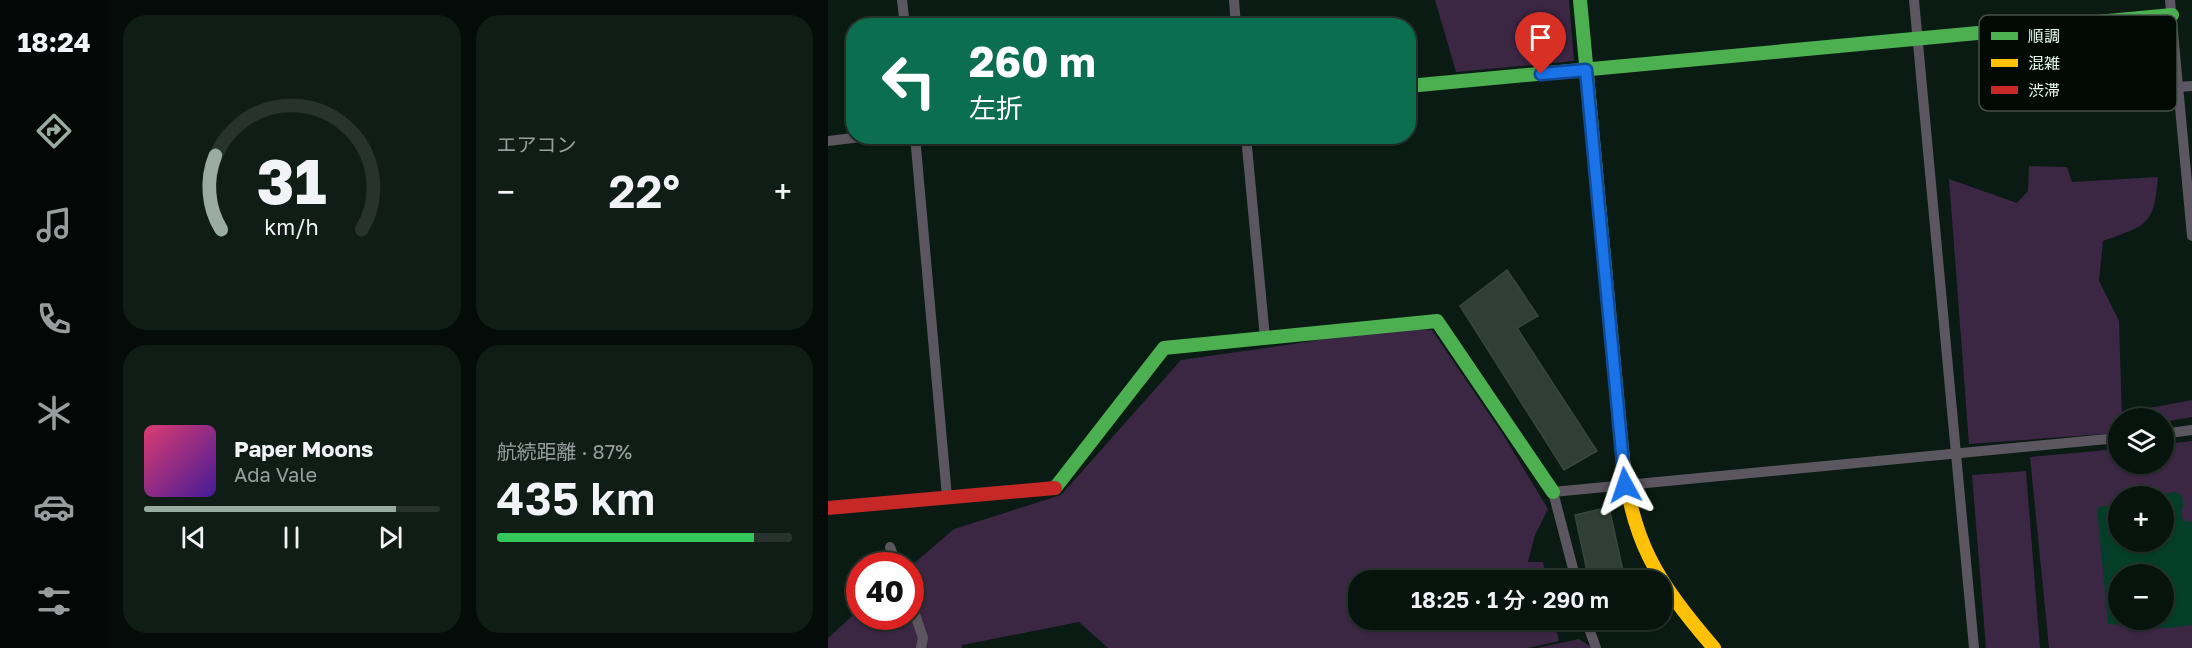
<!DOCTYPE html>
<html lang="ja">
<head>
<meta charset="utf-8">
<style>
	body { margin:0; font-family:"Golos Text","Noto Sans JP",sans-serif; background:#101d17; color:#f1f3f6; height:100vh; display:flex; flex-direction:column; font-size:22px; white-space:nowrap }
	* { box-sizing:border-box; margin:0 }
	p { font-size:20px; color:#989e9e }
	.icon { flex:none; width:33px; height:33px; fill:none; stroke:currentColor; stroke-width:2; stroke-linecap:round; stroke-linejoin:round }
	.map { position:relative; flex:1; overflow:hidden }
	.panel { display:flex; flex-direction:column; gap:15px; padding:15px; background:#040b08; width:720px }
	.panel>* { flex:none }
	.banner { position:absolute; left:18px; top:18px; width:570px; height:126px; border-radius:24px; box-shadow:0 2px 4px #0004,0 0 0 2px #28332e; background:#0b6e4f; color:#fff; overflow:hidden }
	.buttons { position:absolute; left:1280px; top:408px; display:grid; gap:12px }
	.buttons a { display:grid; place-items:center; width:66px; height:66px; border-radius:50%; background:#07140e; box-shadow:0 2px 4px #0004,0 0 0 2px #28332e; font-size:30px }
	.speed { position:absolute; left:18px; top:552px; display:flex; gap:12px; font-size:30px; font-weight:700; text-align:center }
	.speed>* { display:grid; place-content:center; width:78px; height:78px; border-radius:50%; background:#07140e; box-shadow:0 2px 4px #0004,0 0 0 2px #28332e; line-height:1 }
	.speed .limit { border:9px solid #d22; background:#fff; color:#111 }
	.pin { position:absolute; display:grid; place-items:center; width:51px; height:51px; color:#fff; margin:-62px -26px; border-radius:50% 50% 50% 0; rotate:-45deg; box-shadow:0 0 6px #0007 }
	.pin .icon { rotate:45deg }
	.me { position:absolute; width:66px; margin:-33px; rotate:355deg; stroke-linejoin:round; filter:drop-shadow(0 0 4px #0008) }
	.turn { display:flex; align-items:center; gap:21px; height:126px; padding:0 24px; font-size:27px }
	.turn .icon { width:78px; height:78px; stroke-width:2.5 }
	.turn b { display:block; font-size:42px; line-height:51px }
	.big { font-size:45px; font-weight:600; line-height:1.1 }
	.panel .widget { flex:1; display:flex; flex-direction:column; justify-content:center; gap:9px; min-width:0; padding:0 21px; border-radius:24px; background:#101d17 }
	.panel .dial { align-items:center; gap:0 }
	.dial svg { height:156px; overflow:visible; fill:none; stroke:#28332e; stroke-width:7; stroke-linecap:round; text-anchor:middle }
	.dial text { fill:#f1f3f6; stroke:none }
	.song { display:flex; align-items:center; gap:18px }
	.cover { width:72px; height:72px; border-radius:9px; background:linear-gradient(135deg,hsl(340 70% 55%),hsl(260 70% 35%)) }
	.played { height:6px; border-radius:3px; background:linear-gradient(90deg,#99aca2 85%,#28332e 85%) }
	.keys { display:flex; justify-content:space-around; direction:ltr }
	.heat { display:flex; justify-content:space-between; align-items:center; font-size:33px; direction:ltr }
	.charge { height:9px; border-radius:4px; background:linear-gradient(90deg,#34c759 87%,#28332e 0) }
	.panel .tiles { flex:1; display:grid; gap:15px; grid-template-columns:repeat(2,1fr) }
	.trip { position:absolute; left:520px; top:570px; width:324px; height:60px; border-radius:24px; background:#07140e; box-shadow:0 2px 4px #0004,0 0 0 2px #28332e; font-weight:600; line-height:60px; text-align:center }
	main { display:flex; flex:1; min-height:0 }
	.dock { display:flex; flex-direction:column; width:108px; justify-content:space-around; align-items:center; background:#030806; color:#989e9e }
	.dock .icon { width:42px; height:42px }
	.dock .on { color:#99aca2 }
	.dock b { font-size:27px; color:#f1f3f6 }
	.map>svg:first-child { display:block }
	.green { fill:#3b2644; fill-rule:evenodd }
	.water { fill:#043e28; fill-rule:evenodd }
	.building { fill:#2f3e36; stroke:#37463e; stroke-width:1.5 }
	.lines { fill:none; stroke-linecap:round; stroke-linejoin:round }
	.street { stroke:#5b565f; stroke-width:10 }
	.fast { stroke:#4caf50; stroke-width:14 }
	.slow { stroke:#ffc107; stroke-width:14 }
	.jam { stroke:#c62828; stroke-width:14 }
	.route-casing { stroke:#114b97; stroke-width:15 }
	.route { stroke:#1a73e8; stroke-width:10 }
	.key { fill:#010904; stroke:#46514a; stroke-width:1.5 }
	.key-label { font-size:16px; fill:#e7faef }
</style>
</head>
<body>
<main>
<nav class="dock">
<b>18:24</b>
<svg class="icon on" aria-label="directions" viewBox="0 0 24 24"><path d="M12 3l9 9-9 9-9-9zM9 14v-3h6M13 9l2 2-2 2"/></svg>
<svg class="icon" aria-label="music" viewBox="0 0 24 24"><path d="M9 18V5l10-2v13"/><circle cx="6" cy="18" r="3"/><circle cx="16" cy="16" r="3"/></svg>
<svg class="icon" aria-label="phone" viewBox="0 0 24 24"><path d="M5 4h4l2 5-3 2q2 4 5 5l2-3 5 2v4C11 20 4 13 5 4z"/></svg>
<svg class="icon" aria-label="climate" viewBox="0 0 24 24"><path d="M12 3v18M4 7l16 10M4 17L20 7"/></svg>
<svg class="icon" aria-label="car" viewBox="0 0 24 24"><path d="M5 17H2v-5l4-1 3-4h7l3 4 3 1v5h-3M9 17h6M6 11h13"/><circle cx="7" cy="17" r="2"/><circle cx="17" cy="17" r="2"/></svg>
<svg class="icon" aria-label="filters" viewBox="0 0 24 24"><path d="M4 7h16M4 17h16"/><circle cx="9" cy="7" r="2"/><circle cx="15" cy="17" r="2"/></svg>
</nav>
<section class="panel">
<div class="tiles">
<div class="widget dial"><svg viewBox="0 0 100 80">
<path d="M14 69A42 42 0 1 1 86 69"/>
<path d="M14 69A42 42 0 0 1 11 31" stroke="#99aca2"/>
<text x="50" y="56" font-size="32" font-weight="700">31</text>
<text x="50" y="72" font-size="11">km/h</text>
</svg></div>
<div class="widget"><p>エアコン</p>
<div class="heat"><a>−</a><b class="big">22°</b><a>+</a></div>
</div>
<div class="widget">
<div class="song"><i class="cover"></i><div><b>Paper Moons</b><p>Ada Vale</p></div></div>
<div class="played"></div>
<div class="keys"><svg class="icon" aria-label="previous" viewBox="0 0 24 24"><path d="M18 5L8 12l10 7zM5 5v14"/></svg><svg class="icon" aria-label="pause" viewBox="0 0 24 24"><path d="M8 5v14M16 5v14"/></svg><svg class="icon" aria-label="next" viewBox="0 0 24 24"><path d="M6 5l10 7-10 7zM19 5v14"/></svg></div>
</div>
<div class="widget"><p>航続距離 · 87%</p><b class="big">435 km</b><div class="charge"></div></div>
</div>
</section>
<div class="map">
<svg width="1364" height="648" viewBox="0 0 1364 648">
	<rect width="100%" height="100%" fill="#091b13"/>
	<g class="green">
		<path d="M607,0h134l5,61 -118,11z"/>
		<path d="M1201,166l38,1 5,15 86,-5c-4,49 -11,48 -55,64l-4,40 20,40 3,97h-4v15l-149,11 -20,-265 68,24 11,-12z"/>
		<path d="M558,327l46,3 72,106 44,73 -13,26 -7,27h15l4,18h-188v40h195l5,21 -31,7h-420l-29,-26 -117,23v3h-134v-10l31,-28 1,6h50l1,-50 43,-37 107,-34 120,-135 132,-19z"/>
		<path d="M1364,400v17l-29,5v-4h-28l-2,-7z"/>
		<path d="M1364,441v207h-143l-19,-191 88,-8v15h45v-20zM1290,496h45v46h-45zM1290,574h45v46h-45z"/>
		<path d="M1198,471l14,177h-54l-14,-173z"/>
		<path d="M751,639l14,9h-56z"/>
	</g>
	<path class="water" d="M1347,492l7,3 1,12 -2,3 1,8 4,4 6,-1v104l-25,3 -59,-4 -11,-116 21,-5v39h45v-46h-12zM1290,574h45v46h-45z"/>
	<g class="building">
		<path d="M679,270l31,46 -21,12 80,123 -33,19 -104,-164z"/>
		<path d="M781,507l16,73h-36l-14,-65z"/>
	</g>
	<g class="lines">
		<g class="street">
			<path d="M74,0l3,26"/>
			<path d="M406,0l2,26"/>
			<path d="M1086,0l60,648"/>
			<path d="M1342,0l22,236"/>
			<path d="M1350,87l14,-1"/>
			<path d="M87,136l32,361"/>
			<path d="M418,136l19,202"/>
			<path d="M0,141l42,-5"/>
			<path d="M1335,434l29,-4"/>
			<path d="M62,547l7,19"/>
			<path d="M748,580l-23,-88 565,-54"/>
			<path d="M82,599l13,39 -2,10"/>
			<path d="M758,620l10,28"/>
		</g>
		<g class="fast">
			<path d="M752,0l42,450"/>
			<path d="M580,86l764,-71"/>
			<path d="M227,488l109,-140 273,-27 116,171"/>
		</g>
		<path class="slow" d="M794,450c8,90 34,130 92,198"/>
		<path class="jam" d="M0,508l227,-20"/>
	</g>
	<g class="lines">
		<g class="route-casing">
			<path id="route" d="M713,74l45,-4 39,415"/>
		</g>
		<use href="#route" class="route"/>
	</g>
	<rect x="1151" y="15" width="198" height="96" rx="9" class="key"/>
	<rect x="1163" y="32" width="27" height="8" fill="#4caf50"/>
	<rect x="1163" y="59" width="27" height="8" fill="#ffc107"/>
	<rect x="1163" y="86" width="27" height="8" fill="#c62828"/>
	<g class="key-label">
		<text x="1200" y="42">順調</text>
		<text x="1200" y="69">混雑</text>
		<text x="1200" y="96">渋滞</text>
	</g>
</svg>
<div class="buttons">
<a><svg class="icon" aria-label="layers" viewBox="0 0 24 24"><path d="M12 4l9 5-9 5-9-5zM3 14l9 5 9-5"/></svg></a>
<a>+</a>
<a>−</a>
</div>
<div class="speed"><div class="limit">40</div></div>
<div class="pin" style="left:713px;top:74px;background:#d93025"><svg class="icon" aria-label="arrive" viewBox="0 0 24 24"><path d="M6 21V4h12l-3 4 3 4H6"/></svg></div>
<svg class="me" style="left:797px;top:485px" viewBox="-20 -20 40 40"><path d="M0-17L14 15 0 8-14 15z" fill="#1a73e8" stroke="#fff" stroke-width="4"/></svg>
<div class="trip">18:25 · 1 分 · 290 m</div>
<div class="banner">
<div class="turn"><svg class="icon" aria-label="left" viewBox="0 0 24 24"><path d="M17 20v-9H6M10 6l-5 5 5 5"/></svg><div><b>260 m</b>左折</div></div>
</div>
</div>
</main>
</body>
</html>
